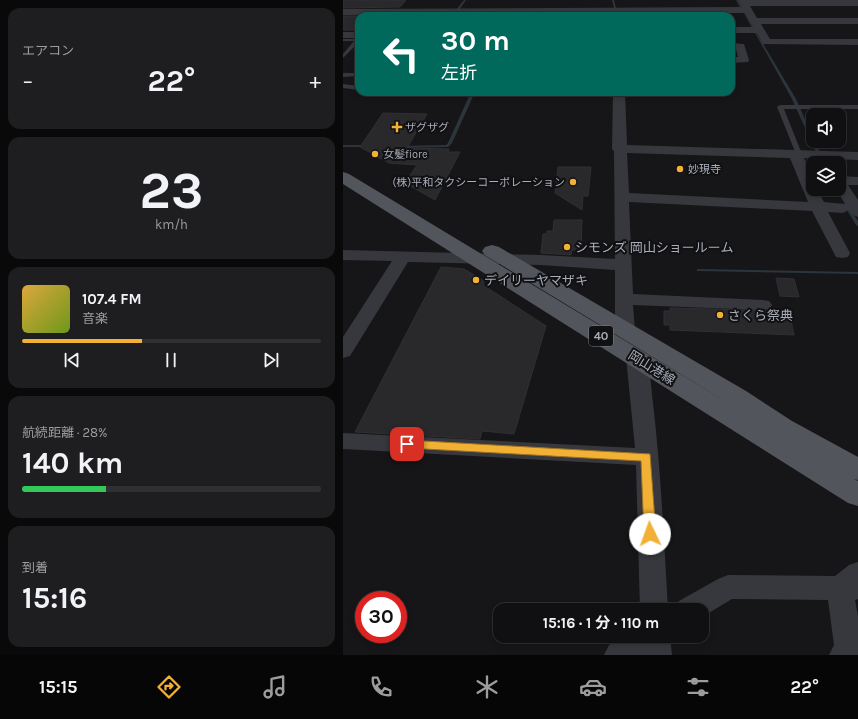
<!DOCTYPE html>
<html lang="ja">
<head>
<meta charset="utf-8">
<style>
	body { margin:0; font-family:Karla,"Noto Sans JP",sans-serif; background:#1e1e20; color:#f1f3f6; height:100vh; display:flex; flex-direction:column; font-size:15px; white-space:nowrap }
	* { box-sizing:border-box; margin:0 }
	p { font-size:13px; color:#9c9d9f }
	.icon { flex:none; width:22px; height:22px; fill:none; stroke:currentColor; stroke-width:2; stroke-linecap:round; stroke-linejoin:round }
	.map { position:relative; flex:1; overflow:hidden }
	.details { display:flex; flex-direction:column; gap:8px; padding:8px; background:#09090a; width:343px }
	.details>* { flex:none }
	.guide { position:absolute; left:12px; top:12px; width:380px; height:84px; border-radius:12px; box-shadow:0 2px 6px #0003,0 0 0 1px #303032; background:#00695c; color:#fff; overflow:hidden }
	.fabs { position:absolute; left:463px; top:108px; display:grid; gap:8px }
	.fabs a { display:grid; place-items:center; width:40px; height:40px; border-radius:8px; background:#101012; box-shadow:0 2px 6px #0003,0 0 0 1px #303032; font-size:20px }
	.speed { position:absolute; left:12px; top:591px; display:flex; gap:8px; font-size:20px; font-weight:700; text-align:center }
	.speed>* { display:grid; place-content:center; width:52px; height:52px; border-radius:50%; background:#101012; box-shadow:0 2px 6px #0003,0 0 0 1px #303032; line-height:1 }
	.speed .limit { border:6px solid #d22; background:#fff; color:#111 }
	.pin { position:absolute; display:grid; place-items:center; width:34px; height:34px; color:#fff; margin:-17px; border-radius:8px; box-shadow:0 2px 6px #0006 }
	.me { position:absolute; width:44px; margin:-22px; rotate:357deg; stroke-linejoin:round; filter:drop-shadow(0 0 3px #0008) }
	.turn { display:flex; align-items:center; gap:14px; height:84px; padding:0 20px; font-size:18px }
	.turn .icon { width:52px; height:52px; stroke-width:2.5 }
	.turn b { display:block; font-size:28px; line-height:34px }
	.big { font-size:30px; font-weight:700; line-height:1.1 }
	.details .widget { flex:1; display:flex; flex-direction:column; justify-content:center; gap:6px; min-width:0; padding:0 14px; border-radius:12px; background:#1e1e20 }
	.details .dial { align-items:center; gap:0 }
	.dial b { font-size:52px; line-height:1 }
	.song { display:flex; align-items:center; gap:12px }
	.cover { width:48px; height:48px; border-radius:6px; background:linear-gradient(135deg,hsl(40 70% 55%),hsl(80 70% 35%)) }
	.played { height:4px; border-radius:2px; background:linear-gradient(90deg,#f2b134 40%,#303032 40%) }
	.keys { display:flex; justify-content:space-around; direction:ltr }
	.heat { display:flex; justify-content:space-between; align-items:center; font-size:22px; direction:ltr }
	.charge { height:6px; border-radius:3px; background:linear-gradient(90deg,#34c759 28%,#303032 0) }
	.trip { position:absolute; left:150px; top:603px; width:216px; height:40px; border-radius:12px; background:#101012; box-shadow:0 2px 6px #0003,0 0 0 1px #303032; font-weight:700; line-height:40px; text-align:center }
	.tabs { display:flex; height:64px; justify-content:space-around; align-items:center; background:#060607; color:#9c9d9f }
	.tabs .icon { width:28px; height:28px }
	.tabs .current { color:#f2b134 }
	.tabs b { font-size:18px; color:#f1f3f6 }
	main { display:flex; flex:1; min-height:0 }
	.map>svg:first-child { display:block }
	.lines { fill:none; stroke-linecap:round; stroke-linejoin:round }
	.stream { fill:#2c353c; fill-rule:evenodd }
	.building { fill:#29292c; stroke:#303034 }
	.lane { fill:#37383d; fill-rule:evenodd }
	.street { fill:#37383d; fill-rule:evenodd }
	.primary { fill:#53555c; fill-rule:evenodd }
	.route { fill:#f2b134; stroke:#9d7322 }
	.poi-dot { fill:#f2b134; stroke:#111113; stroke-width:1.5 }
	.labels { text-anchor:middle; stroke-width:4; stroke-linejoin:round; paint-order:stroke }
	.far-poi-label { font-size:11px; fill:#a8adb8; stroke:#111113; text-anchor:start }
	.shield { fill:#111113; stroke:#7b7e86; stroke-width:1 }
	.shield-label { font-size:12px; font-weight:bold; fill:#a8adb8 }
	.poi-label { font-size:13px; fill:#a8adb8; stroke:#111113; text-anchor:start }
	.street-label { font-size:13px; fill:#a8adb8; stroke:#111113 }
</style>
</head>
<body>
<main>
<section class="details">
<div class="widget"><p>エアコン</p>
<div class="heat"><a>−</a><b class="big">22°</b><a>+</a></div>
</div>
<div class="widget dial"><b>23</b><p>km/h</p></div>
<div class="widget">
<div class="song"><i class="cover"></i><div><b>107.4 FM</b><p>音楽</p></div></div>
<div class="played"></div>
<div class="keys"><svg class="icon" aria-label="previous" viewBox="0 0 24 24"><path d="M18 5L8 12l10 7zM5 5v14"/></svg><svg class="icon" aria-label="pause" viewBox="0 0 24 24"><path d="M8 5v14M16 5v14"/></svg><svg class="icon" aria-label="next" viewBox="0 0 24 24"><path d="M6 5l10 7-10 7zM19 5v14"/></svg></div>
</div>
<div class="widget"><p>航続距離 · 28%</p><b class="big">140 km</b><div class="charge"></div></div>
<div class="widget"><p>到着</p><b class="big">15:16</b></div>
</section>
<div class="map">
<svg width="515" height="655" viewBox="0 0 515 655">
	<rect width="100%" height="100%" fill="#161618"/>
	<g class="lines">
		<g class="stream">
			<path d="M121,0h2l-7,10 3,2 -2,1 -4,-3z"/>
			<path d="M269,0h2l4,16h-2z"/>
			<path d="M393,0h2l5,9h-2z"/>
			<path d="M400,11l2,1 9,17 -2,-1z"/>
			<path d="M411,31l2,1 40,67 17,38v4h2l5,11 -1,1 -3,-1 -24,-53z"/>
			<path d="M128,92h4l-23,51 -4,4 -48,1 -1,-1 2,-1 45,-1 2,-2z"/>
			<path d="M0,145h24l2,1 -2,1h-24z"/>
			<path d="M477,157h2l3,6h-4l-2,-5z"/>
			<path d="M501,204h4v1l10,16v5l-2,-1 -12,-20z"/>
			<path d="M354,269l161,3v2l-159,-3h-2z"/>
		</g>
	</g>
	<g class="building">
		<path d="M0,0h63l-6,7 -57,1z"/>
		<rect x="0" y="16" width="16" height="14"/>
		<path d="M40,113l44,1 -20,34 42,1 -1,3h12l-25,48 -30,-17 12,-18 -28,-2 -29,-16z"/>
		<path d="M215,167h33l-3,29h-5l-1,14 -27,-17z"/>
		<path d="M211,220h28l-1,30h-9l-1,5 -30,-2 2,-19h4v-3h6z"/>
		<path d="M98,267l23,2 20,12 -1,4 63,41 -32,108 -32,-3 -2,8 -125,-7z"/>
		<path d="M433,278l18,1 5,18 -19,-1z"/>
		<path d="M327,308l119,3 5,24 -124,-5v-5h-6v-14h6z"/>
	</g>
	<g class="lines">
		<g class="lane">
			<path d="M0,39h16v3l-16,16v-4l11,-13h-11z"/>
			<path d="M0,73h14l2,1v2l-16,1z"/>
			<path d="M0,84l16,2v4l-16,-2z"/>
			<path d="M58,92c11,0 47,-2 54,2l-3,2 -48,-2z"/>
			<path d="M515,105v4h-74l18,45 -3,2 -3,-2 -19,-47 3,-2z"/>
		</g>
		<g class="street">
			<path d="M395,0h120v6h-108l7,12h101v6h-97l9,15h88v6l-95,-1 -6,-11h-26v-6h22l-8,-14 -402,2v-6l399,-2z"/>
			<rect x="0" y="32" width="16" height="6"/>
			<path d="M388,43l13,1 5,16 -1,2 -17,1v-6h7l-2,-8h-5z"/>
			<path d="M105,92h24l-3,4h-21l-2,-2z"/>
			<path d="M270,92h12l2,53 231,7v8l-54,-2 9,21v10h4l7,13 21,2 -9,-15h3v-13l19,1v8h-10l10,15v17l-5,-2 -4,-5 -6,3 -15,-1 22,41 -2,4 -6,1 -6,-1 -24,-46 -183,-9 4,92 130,6 6,1 3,4 -3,4 -6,1 -130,-5 2,26 -3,4 -7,2 -7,-2 -3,-4v-61l-74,-5 -133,-3 -58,94 -7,2v-21l49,-76 -49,-1v-10l198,5 74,4 -1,-108 -2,-2zM284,153l163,5 18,44 -179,-9z"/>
			<path d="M293,351l7,2c8,12 8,35 10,50 8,69 11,138 15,207h-28l-4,-145 -293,-16v-16l292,15 -9,-91 3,-4z"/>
			<path d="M515,562v37l-3,1 3,16v39h-29l5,-10 -6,-45 -96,-1 -30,18v-7h-27l4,-9 39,-22 10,-4 107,1 14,-11z"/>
			<path d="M280,636h47l2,19h-68l5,-10z"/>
		</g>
		<path class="primary" d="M0,172l6,2 381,230 -245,-149 -3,-4 3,-4 7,-2 7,2 247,144 46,30 66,36v23l-4,-1 4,2v25l-10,-3 -505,-319z"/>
	</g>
	<path class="route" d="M64,440l243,14 6,80 -2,3 -4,2 -4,-2 -2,-3 -3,-73 -234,-13 -6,-4z"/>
	<g class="poi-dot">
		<path d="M52 121h4v4h4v4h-4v4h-4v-4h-4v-4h4z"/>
		<circle cx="32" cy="154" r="4"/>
		<circle cx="337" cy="169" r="4"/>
		<circle cx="230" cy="182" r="4"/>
		<circle cx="224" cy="247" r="4"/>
		<circle cx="133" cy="280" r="4"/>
		<circle cx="377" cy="315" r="4"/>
	</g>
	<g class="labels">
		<g class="far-poi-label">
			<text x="62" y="131">ザグザグ</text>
			<text x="40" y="158">女髪fiore</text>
			<text x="345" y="173">妙現寺</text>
			<text x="222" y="186" text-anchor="end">(株)平和タクシーコーポレーション</text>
		</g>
		<rect class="shield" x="246" y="326" width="24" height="20" rx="3"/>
		<g class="shield-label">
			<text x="258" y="340">40</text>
		</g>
		<g class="poi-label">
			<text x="232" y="252">シモンズ 岡山ショールーム</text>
			<text x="141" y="285">デイリーヤマザキ</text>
			<text x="385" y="320">さくら祭典</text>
		</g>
		<g class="street-label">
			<text transform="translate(309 367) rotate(32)" y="5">岡山港線</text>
		</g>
	</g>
</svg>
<div class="fabs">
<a><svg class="icon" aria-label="sound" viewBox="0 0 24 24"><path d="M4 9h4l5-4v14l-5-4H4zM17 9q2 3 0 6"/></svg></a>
<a><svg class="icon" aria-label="layers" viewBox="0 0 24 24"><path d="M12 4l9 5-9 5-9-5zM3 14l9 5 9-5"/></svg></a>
</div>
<div class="speed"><div class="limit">30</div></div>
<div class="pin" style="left:64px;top:444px;background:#d93025"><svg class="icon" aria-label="arrive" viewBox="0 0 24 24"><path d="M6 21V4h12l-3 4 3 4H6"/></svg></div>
<svg class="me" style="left:307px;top:534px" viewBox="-20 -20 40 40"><circle r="19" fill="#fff"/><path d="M0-13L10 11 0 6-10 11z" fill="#f2b134"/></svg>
<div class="trip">15:16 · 1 分 · 110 m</div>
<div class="guide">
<div class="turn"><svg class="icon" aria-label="left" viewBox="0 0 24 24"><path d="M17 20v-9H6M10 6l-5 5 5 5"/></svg><div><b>30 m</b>左折</div></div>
</div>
</div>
</main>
<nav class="tabs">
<b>15:15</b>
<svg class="icon current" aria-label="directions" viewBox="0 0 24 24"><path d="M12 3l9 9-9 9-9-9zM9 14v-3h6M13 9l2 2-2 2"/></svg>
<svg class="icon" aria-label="music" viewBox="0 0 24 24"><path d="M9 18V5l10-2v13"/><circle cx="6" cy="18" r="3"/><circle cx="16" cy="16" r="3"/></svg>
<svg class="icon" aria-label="phone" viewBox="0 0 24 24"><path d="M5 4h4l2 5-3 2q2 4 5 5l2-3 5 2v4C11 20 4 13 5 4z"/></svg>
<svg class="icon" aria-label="climate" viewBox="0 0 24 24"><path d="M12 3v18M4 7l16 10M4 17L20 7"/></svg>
<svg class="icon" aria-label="car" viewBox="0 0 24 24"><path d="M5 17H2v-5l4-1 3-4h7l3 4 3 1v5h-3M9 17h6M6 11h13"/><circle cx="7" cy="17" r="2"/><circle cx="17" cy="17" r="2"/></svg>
<svg class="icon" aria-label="filters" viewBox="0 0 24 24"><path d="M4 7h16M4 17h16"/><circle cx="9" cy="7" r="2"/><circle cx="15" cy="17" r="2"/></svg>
<b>22°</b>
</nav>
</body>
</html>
